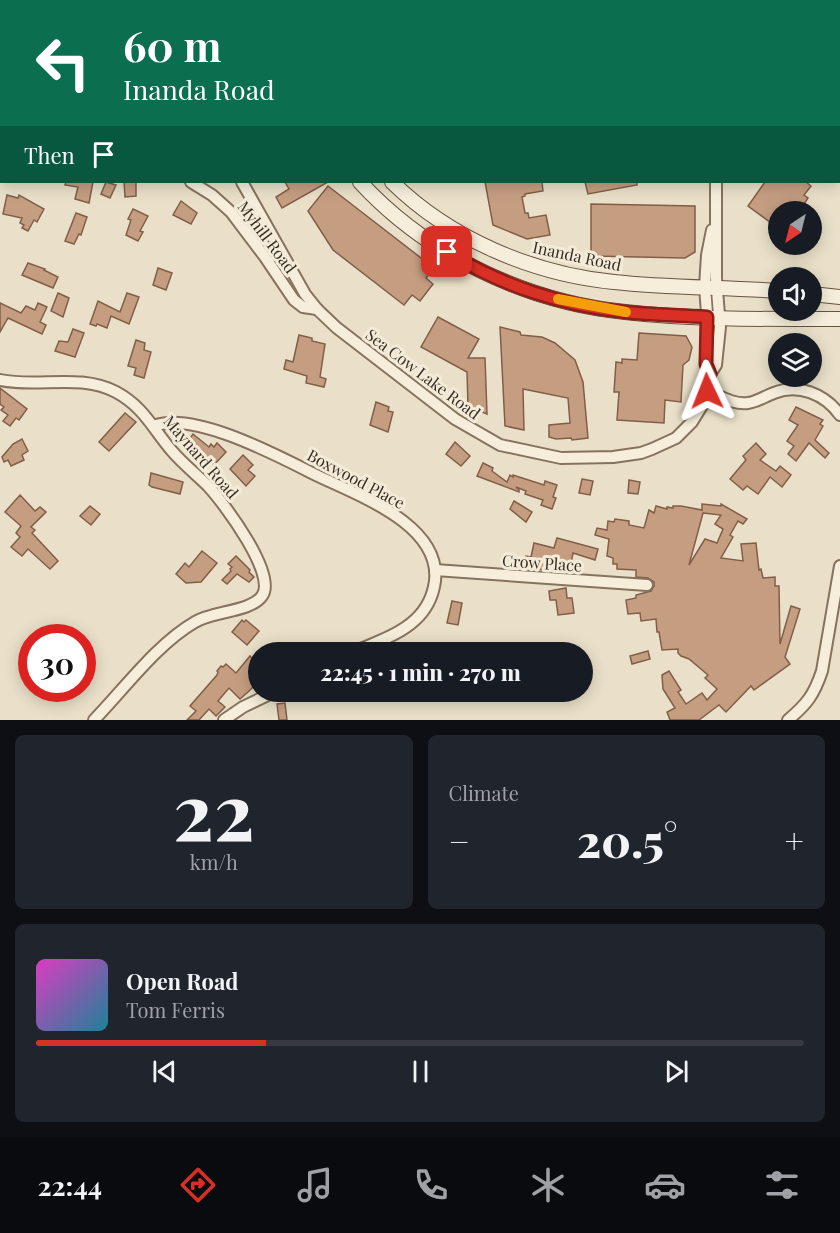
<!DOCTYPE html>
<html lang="en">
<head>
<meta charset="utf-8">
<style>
	body { margin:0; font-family:"Playfair Display",serif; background:#20242c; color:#f1f3f6; height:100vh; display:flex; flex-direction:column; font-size:22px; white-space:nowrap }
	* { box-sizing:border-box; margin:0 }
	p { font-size:20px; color:#9ea1a6 }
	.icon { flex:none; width:33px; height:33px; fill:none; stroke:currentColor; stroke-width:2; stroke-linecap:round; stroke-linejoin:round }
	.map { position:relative; height:720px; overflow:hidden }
	.sheet { display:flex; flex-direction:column; gap:15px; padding:15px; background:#0d0f14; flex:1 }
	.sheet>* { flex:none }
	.hud { position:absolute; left:0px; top:0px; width:840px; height:183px; box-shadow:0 3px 15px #0003; background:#0b6e4f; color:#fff; overflow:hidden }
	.needle { width:39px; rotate:215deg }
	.fabs { position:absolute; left:768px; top:201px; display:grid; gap:12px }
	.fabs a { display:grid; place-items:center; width:54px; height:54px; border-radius:50%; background:#171b24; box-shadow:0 3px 15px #0003; font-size:30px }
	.speed { position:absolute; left:18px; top:624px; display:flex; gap:12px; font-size:30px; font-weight:700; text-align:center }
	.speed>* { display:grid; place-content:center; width:78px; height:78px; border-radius:50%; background:#171b24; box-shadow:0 3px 15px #0003; line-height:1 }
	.speed .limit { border:9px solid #d22; background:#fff; color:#111 }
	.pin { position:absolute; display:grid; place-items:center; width:51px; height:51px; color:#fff; margin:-26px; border-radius:12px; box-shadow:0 3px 9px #0006 }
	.me { position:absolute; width:66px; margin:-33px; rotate:358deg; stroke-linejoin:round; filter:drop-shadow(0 0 4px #0008) }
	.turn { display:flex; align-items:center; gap:21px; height:126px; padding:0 24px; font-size:27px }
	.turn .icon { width:78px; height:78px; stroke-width:2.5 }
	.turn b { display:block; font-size:42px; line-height:51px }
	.then { display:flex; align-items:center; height:57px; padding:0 24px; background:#0003; gap:12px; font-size:22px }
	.big { font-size:45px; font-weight:800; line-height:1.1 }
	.sheet .card { flex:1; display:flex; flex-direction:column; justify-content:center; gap:9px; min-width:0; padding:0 21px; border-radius:9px; background:#20242c }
	.sheet .dial { align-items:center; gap:0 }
	.dial b { font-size:78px; line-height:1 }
	.song { display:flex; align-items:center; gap:18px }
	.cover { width:72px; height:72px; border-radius:9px; background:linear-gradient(135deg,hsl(310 70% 55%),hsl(190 70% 35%)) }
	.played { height:6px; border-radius:3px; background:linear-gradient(90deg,#d93025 30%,#363941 30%) }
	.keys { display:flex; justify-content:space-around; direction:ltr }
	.heat { display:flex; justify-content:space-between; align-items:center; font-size:33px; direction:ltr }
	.sheet .tiles { flex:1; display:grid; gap:15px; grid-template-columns:1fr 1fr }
	.card:last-child { grid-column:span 2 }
	.trip { position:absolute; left:248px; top:642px; width:345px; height:60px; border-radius:30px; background:#171b24; box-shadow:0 3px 15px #0003; font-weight:800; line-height:60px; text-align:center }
	.tab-bar { display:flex; height:96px; justify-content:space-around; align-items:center; background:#090b0e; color:#9ea1a6 }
	.tab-bar .icon { width:42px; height:42px }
	.tab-bar .current { color:#d93025 }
	.tab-bar b { font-size:27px; color:#f1f3f6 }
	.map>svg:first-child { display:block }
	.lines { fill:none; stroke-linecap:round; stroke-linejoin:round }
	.river { stroke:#a9bfb8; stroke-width:15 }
	.building { fill:#c59e82; stroke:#825e47; stroke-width:1.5; fill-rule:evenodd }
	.street-casing { stroke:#85735f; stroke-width:14 }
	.secondary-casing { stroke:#675442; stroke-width:16 }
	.street { stroke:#f6eedb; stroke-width:10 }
	.secondary { stroke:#f6eedb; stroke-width:14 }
	.route-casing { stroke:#8d1f18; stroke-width:15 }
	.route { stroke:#d93025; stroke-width:10 }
	.slow { stroke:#f59e0b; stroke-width:10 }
	.labels { text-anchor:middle; stroke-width:6; stroke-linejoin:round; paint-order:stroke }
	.street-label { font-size:16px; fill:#372c21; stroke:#f3ebd7 }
</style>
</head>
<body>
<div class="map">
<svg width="840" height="720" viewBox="0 0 840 720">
	<rect width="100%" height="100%" fill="#eae0c9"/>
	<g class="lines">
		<path class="river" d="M839,0l1,5"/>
	</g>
	<g class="building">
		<path d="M66,182h27l-4,21 -14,-4 3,-12 -13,-2z"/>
		<path d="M106,182l10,3 -6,13 -9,-4z"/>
		<path d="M124,182h12v14l-11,1z"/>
		<path d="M285,182h43l-46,26 -6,-11 13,-8z"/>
		<path d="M485,182h57l1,9 -18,3v2l-3,1 3,16h3l1,5 17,-3 4,20 -23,4 -34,-14z"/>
		<path d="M585,182h52v3l-49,9z"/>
		<path d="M765,182h41l5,4 -7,9 4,3 -9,14h-21v16l-30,-22z"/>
		<path d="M328,186l106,82 -8,10 7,6 -13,17 -8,-6 -8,10 -71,-55 -25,-39z"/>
		<path d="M7,195l11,3 1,-3 25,14 -7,13 -3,-2 -6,11 -6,-3 2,-3 -4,-2 2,-5 -19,-4z"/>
		<path d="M181,201l16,12 -6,11 -18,-9z"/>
		<path d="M591,204l104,2v46l-10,6 -94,-2z"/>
		<path d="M133,209l15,7 -8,15 3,1 -5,9 -12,-6 5,-15 -3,-1z"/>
		<path d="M76,213l11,4 -6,18 -2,-1 -5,10 -9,-3z"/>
		<path d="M28,263l17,6 -1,1 14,7 -5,11 -31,-13z"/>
		<path d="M158,268l14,5 -6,17 -13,-5z"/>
		<path d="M58,293l11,5 -6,19 -12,-6z"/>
		<path d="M127,293l12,4 -10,27 -18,-8 -4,12 -10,-4 -1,2 -6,-2 8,-23 22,11z"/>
		<path d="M0,303l21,10 5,-7 9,4 3,-7 9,4 -7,15 6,3 -4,9 -34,-16 -8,14z"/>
		<path d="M438,317l41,22 -11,19h17l2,56 -19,-8 -1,-34 -46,-25z"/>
		<path d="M500,327l20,5 1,3 21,2 13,6 20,17 8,22 5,56 -16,2 -1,-2 -15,1 -7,-2v-12l21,-2 -2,-25 -45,-9 1,41 -19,-4z"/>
		<path d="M73,329l11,4 -9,24 -20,-6 4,-10 9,1z"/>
		<path d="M639,333l47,3 6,11 -3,13 -6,5 -2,37 -16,-2 -1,23 -47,-3 2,-28h-5l2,-30 6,1v-4l15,1z"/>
		<path d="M299,335l13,3v3l13,3 -5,33 6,2 -2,8 -18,-4 1,-7 -23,-7 2,-9 7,2z"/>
		<path d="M136,340l9,3 -1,7 7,2 -7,26 -10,-3 2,-7 -8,-2z"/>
		<path d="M0,388l27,21 -8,11 -3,-2 -6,8 -7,-5 5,-6 -7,-5 3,-3 -4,-3z"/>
		<path d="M376,402l13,5 -1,4 5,1 -5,20 -18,-7z"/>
		<path d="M796,407l27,13 -3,4 3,2 -8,14 14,13 -4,5 -16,-15 -13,18 -8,-7 6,-8 -7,-5 11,-16 -9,-5z"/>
		<path d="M125,413l11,9 -27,29 -10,-9z"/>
		<path d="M193,434l16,13 2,-3 3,3 3,-4 9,9 -12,13 -13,-12 -1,1 -5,-4 -2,2 -9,-6z"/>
		<path d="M22,439l6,12 -6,4 2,5 -13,6 -3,-6 -4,2 -2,-5 11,-13z"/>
		<path d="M455,442l15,14 -9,10 -15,-12z"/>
		<path d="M756,443l10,11 -6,6 16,11 4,-5 11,9 -9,12 -12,-10 -12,17 -11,-8 -4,4 -13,-11 16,-19 -3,-4z"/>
		<path d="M243,455l10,10 -5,5 7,6 -9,10 -16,-17z"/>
		<path d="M483,463l10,5 -1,3 15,11 3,-7 3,2v-2l31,10 1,-4 12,4 -4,12 3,1 -4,11 -11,-4 2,-5 -18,-6 1,-3 -10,-4 3,3v2l-42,-16z"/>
		<path d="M151,473l32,9 -3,12 -28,-7 -3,-2z"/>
		<path d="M582,479l11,2 -3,14 -11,-2z"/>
		<path d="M629,480l11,2 -2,12 -10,-1z"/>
		<path d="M20,495l15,16 5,-4 6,5 -15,15 4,3 -3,3 26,28 -8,8 -22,-20 -6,7 -11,-9 9,-10 -4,-4 5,-7 -16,-14z"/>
		<path d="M514,501l18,11 -6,10 -16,-13z"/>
		<path d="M702,504l19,2v-2l26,15 -4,5 -5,-3 -8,14 3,2 -12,21 22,3 -2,-17 15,-1 3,27 2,-1 2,9 12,-1v9h4l1,58 11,-38 9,3 -15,48 5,7 -36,26 -3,-4 -25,26 -7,-7 -20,15h-29l-3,-8 8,-4 -12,-19 -1,-14 7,-4 12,19 -3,2 8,12 16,-11 5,7 10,-11 -12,-11 3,-3 -19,-16 -8,-3 -3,-3v-4l-16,1 -3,-18h-2l-1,-13 -15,2 -1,-8 -12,1 -2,-14 10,-2v-3l15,-4 3,-5v-4l-6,-4 -12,-1v-7l-19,-1v-5h-4v-6l-6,-2 2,-17 -14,-4 2,-7 10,2 1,-9 6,1 1,-3 14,2v4l15,3 5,-18 5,3 2,-7 11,3v-2l6,1v-2h8l21,4zM703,513l18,2 -6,9 8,5 -6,14 -12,-4 -16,26z"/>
		<path d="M90,506l10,8 -9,11 -11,-9z"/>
		<path d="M557,538l41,11 -3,11 -22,-7 -3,16 -6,-1 -1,2 -16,-4 -1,4 -23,-3 3,-11 5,1 3,-14 20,5z"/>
		<path d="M202,551l15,12 -16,19 -15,1 -10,-9 9,-11 4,4z"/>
		<path d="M236,556l14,14 -1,2 5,5 -5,5 -12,-8 -10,10 -5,-4 9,-9 -1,-2 2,-2 -4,-3z"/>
		<path d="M566,588l1,10h5l2,15 -16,2 -2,-15h-6l-1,-9z"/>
		<path d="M452,601l10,2 -4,22 -11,-2z"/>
		<path d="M242,620l2,2 2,-2 13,11 -12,14 -15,-13z"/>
		<path d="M648,651l2,8 -18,5 -2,-8z"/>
		<path d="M250,656l8,9v7l-8,9 5,4 -7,7 -8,7 -11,-11 -11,13 7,6 -9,9 -7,-7 -10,11h-12l9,-9 -6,-5 27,-31 1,-3 -1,-1 4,-5 2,1 3,-3 10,9z"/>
		<path d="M285,703l2,17h-8l-2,-16z"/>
	</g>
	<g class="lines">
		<g class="street-casing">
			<g id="street">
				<path d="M83,0l2,2"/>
				<path d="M390,0l1,2"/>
				<path d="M693,0l1,2"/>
				<path d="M0,168h2"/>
				<path d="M191,182l21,13 19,17 34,45 29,43 9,7 14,2"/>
				<path d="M242,182l63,112 12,15 20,19 118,91 45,26 61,13 52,-1 28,-4 11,-4 24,-11 16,-16 11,-18 7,-30 6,-9 4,-38 -4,-49v-96"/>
				<path d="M710,374l-4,-10 2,-38 -3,-39 2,-32 5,-25"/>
				<path d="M0,380c39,8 79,-7 116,12 28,15 37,37 56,59 11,13 24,23 36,35 15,16 70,89 54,110 -11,16 -50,15 -67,26 -38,22 -70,66 -101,98"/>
				<path d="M707,391c13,5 27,14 41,12 9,-1 17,-7 26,-10 24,-10 51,1 66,22"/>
				<path d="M154,426c39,-16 126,31 162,49 41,20 125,49 119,106 -2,15 -9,29 -20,39 -16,15 -41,23 -61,32"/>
				<path d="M435,570l212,15"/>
				<path d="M224,720l19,-13 31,-15"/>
				<path d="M788,720c19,-16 26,-25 34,-49l18,-105"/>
			</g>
		</g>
		<g class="secondary-casing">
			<g id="secondary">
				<path d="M257,0l1,2"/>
				<path d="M284,0l1,2"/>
				<path d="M360,182c67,73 166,120 265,130 71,8 144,7 215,7"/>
				<path d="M392,182c58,57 141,92 222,100 54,6 110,5 164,9"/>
				<path d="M812,294l28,3"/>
			</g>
		</g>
		<use href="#street" class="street"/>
		<use href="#secondary" class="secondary"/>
	</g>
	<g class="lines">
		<g class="route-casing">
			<path id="route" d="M447,252c53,33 116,54 178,60 27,3 55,3 82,5l-1,47 4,10 -3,17"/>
		</g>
		<use href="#route" class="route"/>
		<path class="slow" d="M558,299l68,13"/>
	</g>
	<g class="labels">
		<g class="street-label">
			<text transform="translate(267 237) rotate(53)" y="6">Myhill Road</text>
			<text transform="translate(577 256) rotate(12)" y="6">Inanda Road</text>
			<text transform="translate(423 374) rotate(37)" y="6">Sea Cow Lake Road</text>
			<text transform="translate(201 457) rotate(49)" y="6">Maynard Road</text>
			<text transform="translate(356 479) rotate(28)" y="6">Boxwood Place</text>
			<text transform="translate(542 563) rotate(4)" y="6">Crow Place</text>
		</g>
	</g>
</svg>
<div class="fabs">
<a><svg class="needle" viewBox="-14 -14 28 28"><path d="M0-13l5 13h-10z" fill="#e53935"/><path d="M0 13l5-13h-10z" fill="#9ea1a6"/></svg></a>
<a><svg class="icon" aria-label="sound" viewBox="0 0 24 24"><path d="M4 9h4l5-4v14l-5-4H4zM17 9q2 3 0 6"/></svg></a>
<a><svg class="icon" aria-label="layers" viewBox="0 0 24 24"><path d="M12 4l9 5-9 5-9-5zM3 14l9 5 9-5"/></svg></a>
</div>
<div class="speed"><div class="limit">30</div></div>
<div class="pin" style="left:447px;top:252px;background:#d93025"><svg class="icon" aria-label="arrive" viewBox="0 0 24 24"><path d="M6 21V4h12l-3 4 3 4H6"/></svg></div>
<svg class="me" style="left:707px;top:391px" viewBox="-20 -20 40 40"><path d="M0-17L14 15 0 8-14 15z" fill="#d93025" stroke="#fff" stroke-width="4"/></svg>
<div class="trip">22:45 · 1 min · 270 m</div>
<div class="hud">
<div class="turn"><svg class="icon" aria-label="left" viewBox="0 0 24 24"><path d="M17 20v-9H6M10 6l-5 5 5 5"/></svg><div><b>60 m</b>Inanda Road</div></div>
<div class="then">Then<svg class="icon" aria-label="arrive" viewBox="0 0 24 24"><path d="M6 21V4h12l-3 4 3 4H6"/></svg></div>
</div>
</div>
<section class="sheet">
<div class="tiles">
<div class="card dial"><b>22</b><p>km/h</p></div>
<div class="card"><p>Climate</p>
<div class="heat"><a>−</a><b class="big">20.5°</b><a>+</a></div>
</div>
<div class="card">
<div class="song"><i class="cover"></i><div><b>Open Road</b><p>Tom Ferris</p></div></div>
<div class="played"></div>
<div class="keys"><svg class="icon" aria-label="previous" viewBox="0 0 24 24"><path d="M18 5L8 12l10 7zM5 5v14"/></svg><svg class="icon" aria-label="pause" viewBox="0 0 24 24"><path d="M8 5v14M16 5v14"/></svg><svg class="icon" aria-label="next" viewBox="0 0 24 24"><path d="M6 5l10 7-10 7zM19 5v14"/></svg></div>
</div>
</div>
</section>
<nav class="tab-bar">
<b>22:44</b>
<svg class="icon current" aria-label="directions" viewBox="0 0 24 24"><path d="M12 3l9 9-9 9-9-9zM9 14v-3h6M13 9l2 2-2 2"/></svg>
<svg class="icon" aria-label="music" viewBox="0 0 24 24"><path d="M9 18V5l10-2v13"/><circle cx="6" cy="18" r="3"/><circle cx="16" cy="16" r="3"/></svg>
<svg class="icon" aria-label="phone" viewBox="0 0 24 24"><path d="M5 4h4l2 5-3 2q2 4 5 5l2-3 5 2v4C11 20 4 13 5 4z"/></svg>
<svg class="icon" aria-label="climate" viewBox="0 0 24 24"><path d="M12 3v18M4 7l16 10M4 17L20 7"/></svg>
<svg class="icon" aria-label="car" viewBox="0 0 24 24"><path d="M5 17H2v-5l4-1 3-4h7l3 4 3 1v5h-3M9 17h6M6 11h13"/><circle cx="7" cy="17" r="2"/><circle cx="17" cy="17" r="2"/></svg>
<svg class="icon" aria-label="filters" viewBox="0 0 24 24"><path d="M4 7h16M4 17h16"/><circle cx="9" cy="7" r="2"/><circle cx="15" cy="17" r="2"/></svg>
</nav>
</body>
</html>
